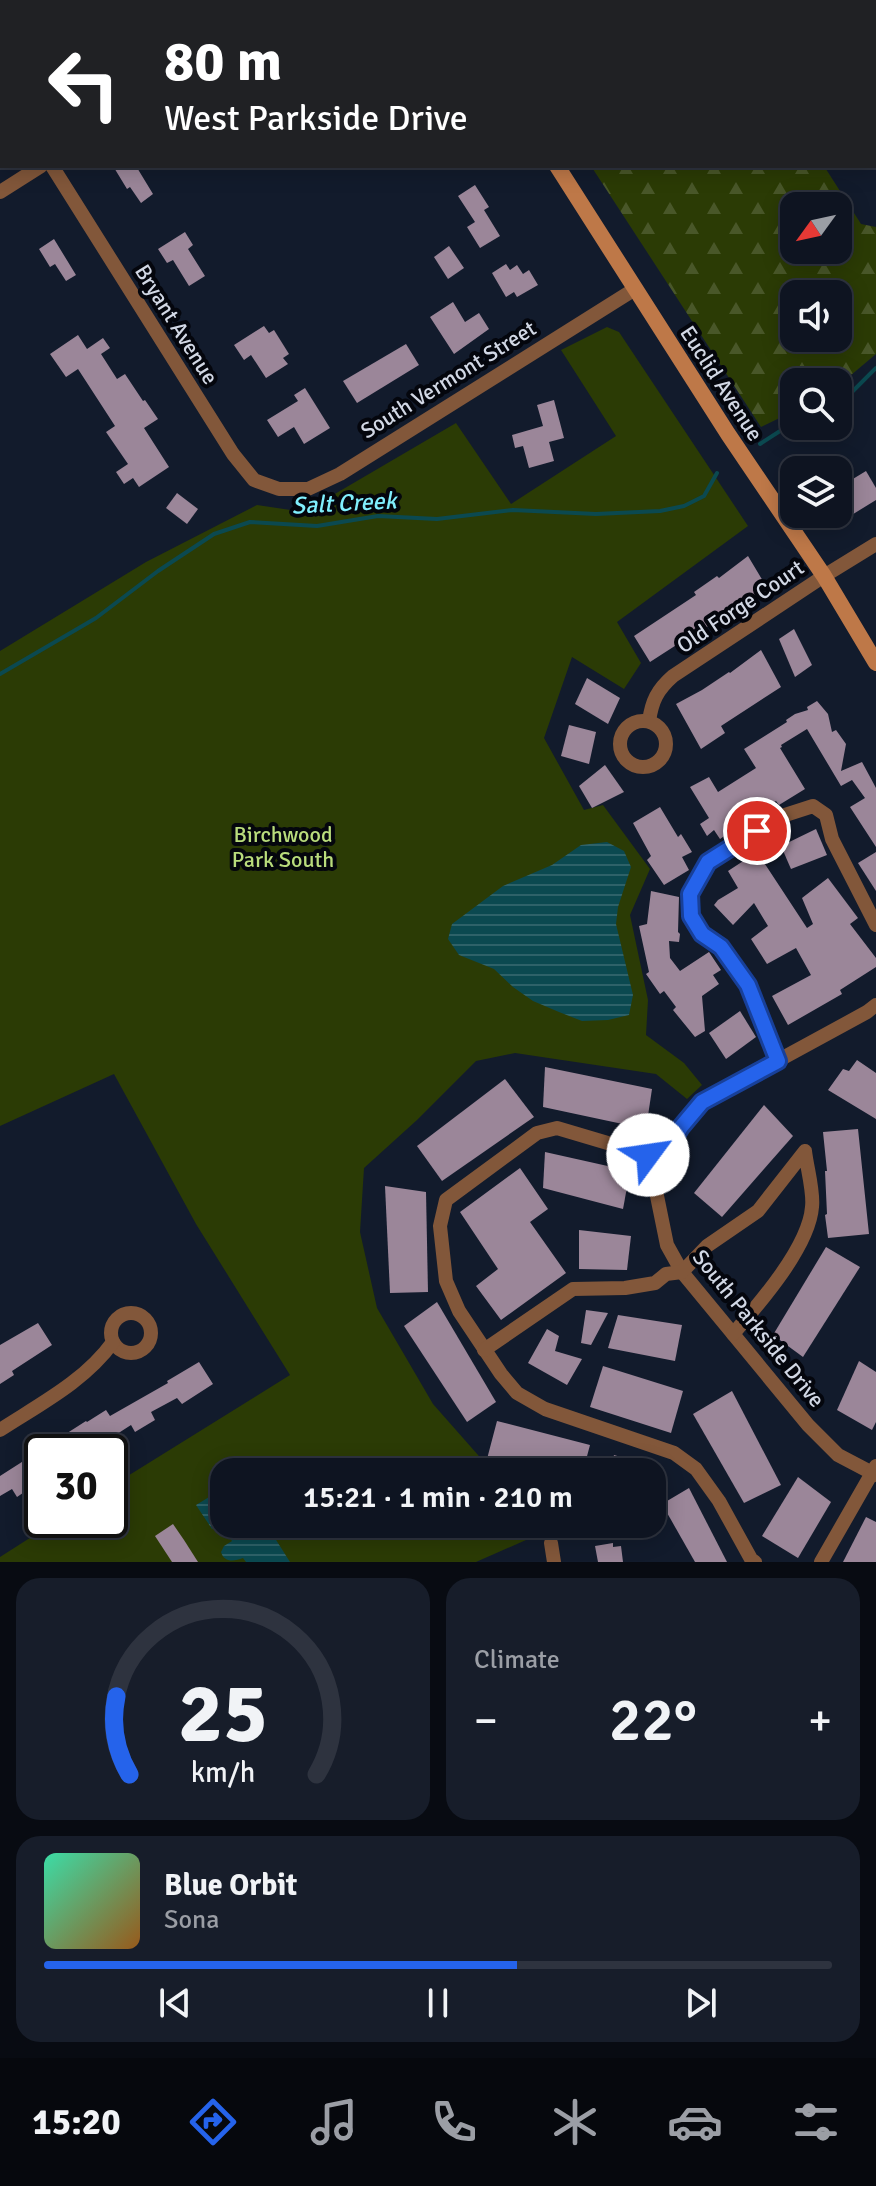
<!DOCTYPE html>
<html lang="en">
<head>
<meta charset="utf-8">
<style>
	body { margin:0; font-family:Signika,sans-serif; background:#171d2a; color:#f1f3f6; height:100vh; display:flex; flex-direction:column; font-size:30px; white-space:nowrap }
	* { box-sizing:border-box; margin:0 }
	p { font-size:26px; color:#9b9ea5 }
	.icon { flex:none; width:44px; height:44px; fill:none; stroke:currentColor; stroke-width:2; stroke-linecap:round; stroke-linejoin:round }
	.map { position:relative; height:1562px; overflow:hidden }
	.details { display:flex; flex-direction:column; gap:16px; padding:16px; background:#080b12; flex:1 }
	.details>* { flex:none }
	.top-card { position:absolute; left:0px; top:0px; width:876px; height:168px; box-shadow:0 4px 20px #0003,0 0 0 2px #2e333f; background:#202124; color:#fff; overflow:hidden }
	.needle { width:52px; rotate:237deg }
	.tools { position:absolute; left:780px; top:192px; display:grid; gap:16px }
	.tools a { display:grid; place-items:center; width:72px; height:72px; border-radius:16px; background:#0e1421; box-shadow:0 4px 20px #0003,0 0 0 2px #2e333f; font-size:40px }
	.speed { position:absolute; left:24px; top:1434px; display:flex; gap:16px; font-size:40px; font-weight:700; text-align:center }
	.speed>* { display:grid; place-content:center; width:104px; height:104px; border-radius:50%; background:#0e1421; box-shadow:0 4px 20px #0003,0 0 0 2px #2e333f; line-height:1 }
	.speed .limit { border:4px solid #111; border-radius:12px; background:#fff; color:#111 }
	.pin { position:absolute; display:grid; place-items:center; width:68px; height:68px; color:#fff; margin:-34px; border:4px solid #fff; border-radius:50%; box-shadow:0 2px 8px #0007 }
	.me { position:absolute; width:88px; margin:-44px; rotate:59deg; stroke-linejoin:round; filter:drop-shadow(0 0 6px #0008) }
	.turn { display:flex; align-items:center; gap:28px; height:168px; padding:0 32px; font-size:36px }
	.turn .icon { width:104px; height:104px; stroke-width:2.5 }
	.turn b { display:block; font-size:56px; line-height:68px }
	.big { font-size:60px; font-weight:600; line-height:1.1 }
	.details .tile { flex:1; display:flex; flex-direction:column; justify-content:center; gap:12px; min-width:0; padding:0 28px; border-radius:24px; background:#171d2a }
	.details .dial { align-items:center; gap:0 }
	.dial svg { height:208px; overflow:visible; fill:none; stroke:#2e333f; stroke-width:7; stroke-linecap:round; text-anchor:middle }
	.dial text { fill:#f1f3f6; stroke:none }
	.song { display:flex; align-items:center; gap:24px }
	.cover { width:96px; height:96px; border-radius:12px; background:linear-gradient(135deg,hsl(160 70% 55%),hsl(30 70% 35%)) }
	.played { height:8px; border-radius:4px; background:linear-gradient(90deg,#2563eb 60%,#2e333f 60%) }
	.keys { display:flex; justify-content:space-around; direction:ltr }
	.heat { display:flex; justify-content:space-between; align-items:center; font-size:44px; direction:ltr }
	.details .tiles { flex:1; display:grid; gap:16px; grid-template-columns:1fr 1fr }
	.tile:last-child { grid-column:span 2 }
	.trip { position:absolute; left:210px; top:1458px; width:456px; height:80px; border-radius:24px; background:#0e1421; box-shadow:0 4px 20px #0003,0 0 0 2px #2e333f; font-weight:600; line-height:80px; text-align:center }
	.tab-bar { display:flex; height:128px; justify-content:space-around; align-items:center; background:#06080d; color:#9b9ea5 }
	.tab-bar .icon { width:56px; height:56px }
	.tab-bar .current { color:#2563eb }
	.tab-bar b { font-size:36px; color:#f1f3f6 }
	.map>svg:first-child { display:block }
	.forest { fill:url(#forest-firs); fill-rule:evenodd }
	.park { fill:#2b3b05 }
	.water { fill:url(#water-rules) }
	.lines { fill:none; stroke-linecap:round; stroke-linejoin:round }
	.stream { stroke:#0b4950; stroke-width:4 }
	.building { fill:#9b8699 }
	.street { stroke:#82573a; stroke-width:14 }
	.secondary { stroke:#be7848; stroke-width:16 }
	.route-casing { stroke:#184099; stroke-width:20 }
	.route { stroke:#2563eb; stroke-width:14 }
	.labels { text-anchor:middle; stroke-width:8; stroke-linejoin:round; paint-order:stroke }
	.street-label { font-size:22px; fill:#d2d8e5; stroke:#04060d }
	.park-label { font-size:22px; fill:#b9dc7c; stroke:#04060d }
	.water-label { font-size:24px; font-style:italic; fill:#80effd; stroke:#04060d }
</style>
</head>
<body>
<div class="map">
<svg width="876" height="1562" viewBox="0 0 876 1562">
	<defs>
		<pattern id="forest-firs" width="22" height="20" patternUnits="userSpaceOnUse" patternTransform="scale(2)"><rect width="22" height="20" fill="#2b3b05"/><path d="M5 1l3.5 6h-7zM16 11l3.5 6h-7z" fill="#495729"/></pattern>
		<pattern id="water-rules" width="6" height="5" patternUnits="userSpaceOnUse" patternTransform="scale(2)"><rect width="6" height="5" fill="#0b4950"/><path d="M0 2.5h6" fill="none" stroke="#2e6269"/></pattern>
	</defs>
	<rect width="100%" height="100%" fill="#121b2c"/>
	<path class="forest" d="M591,166h233l37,58 15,3v127l-38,32v-4h-44v29l-33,16zM794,206h44v44h-44zM794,294h44v44h-44z"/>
	<path class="park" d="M607,327l12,5 129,194 -131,96 24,41 -17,26 -52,-32 -28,81 40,72 19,-5 47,64 -20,46 18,85 -2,35 38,28 18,22 -15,14 -31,-25 -141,-21 -39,8 -59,59 -53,48 -4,64 17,76 56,96 60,68h-269v52h342l2,8 -42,8 -50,22h-476v-5l58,-37h52v-33l180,-112 -94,-151 -82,-150 -114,52v-475l146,-89 111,-57 47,7 152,-89 55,81 105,-68 -55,-86z"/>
	<g class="water">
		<path d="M607,842l17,9 7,16 -13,40 -2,17 17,71 -4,20 -21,5 -26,1 -23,-9 -26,-11 -20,-14 -19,-18 -35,-14 -11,-16 4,-15 51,-38 49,-21 29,-20z"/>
		<path d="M224,1488v36h42l24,38h-44l-3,-4c-10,4 -19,4 -22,-6l3,-6 8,-5 -11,-17 -9,5 -16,-24z"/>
	</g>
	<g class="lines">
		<g class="stream">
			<path d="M838,399l15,-8 23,-23"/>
			<path d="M760,444l34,-22"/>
			<path d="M0,674l96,-56 62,-47 56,-37 36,-12 67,4 61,-10 59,3 76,-9 83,4 64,-3 24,-5 20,-10 13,-23"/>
		</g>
	</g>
	<g class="building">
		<path d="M113,166h23l17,28 -12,9 -11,-16 -3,2z"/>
		<path d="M475,185l14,22 -5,3 16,26 -20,12 -13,-21 8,-5 -17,-26z"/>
		<path d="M185,232l8,13 -5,4 17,27 -16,10 -16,-26 -6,3 -9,-14z"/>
		<path d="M54,239l22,36 -10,6 -11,-17 -5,3 -11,-18z"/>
		<path d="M449,246l15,22 -16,11 -14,-22z"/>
		<path d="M506,264l4,6 7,-5 6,9 6,-4 9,15 -21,12 -3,-5 -8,5 -14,-24z"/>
		<path d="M453,302l12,20 14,-9 10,16 -35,25 -24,-37z"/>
		<path d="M264,326l5,7 5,-3 15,24 -6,4 5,6 -22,14 -15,-23 -7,5 -10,-15z"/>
		<path d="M78,335l9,14 16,-11 7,10 -9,6 16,25 8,-5 18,27 2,-1 13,19 -14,9 25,39 -30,20 -6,-9 -9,6 -8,-12 12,-8 -22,-32 9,-6 -37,-57 -12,8 -16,-23z"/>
		<path d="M406,344l13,21 -62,38 -14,-22z"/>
		<path d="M305,388l25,40 -26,16 -10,-17 -16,10 -11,-17 31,-19 -4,-6z"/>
		<path d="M554,400l10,38 -15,4 5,19 -25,7 -6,-22 -8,2 -3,-13 31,-9 -6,-21z"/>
		<path d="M866,471l10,17v12l-26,16 -12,-19v-9z"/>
		<path d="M177,493l21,16 -11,15 -21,-16z"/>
		<path d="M748,556l21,35 -64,37 2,2 -25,14 -1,-2 -31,20 -16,-26 62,-41 -2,-3 23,-16 2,2z"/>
		<path d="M794,629l18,36 -17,12 -16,-38z"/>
		<path d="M761,650l20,37 -60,39 4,7 -24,16 -25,-45 26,-14 27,-18 1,1z"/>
		<path d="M587,678l33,20 -12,26 -33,-20z"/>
		<path d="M817,701l11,13 4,18 4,-2 10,14 -5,27 21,-9 14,26v59l-26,-40 15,-9 -13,-18 -11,6 -34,-57 -26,16 1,2 -2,1 25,41 -26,16 -3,-4 -38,22 1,3 -19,13 -6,-9 -7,6 -7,-12 9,-6 -19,-31 19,-10 9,15 38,-24 -12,-19 43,-27 -1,-2 9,-6 13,-4 -1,-3z"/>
		<path d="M569,725l27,7 -7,32 -28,-8z"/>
		<path d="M605,765l19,27 -32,16 -13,-22z"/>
		<path d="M660,807l18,30 3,-3 11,18 -10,5 7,13 -25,15 -17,-25 4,-4 -18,-33z"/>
		<path d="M816,829l11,26 -36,14 -10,-23z"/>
		<path d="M757,852l50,76 6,-4 -11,-26 26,-20 30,40 -8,6 26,34v9l-36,23 2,4 -54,31 -16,-29 39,-21 -15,-27 -29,16 -16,-25 17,-13 -14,-23 -21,22 -19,-20 4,-5 20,-12 -10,-17z"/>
		<path d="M876,852v39l-18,-28z"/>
		<path d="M651,891l28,6 -1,35 2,2 -1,8 -10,-1 1,17 10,13 29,-19 12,18 -8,5 6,9 -17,12 3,35 -10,6 -22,-27 3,-3 -12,-16 -4,3 -14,-20 3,-2 -10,-46 8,-2z"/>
		<path d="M740,1011l16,26 -30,22 -17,-26z"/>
		<path d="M857,1060l19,13v46l-48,-29 15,-21 6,2z"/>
		<path d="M545,1067l107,22 -6,40 -103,-22z"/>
		<path d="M505,1079l29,38 -92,64 -25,-35z"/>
		<path d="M764,1105l29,31 -71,81 -28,-24z"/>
		<path d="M858,1129l11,105 -41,4 -3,-23 2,-1 -2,-43h2l-4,-39z"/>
		<path d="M545,1152l85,19 -7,38 -80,-21z"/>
		<path d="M520,1168l28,41 -18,13 36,51 -65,47 -25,-34 22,-17 -38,-57z"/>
		<path d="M385,1186l41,6 2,100 -38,1z"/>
		<path d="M579,1230l52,6 -4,34 -48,-1z"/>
		<path d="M826,1247l34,20 -57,90 -30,-22z"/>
		<path d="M437,1302l59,100 -29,20 -63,-96z"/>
		<path d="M586,1310l22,3 -17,32 -10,-2z"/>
		<path d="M618,1315l64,10 -7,36 -67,-13z"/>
		<path d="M38,1323l14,22 -40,26 2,4 -14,9v-39z"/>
		<path d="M547,1329l12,7 -4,15 27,8 -15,26 -39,-22z"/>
		<path d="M859,1361l17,11v50l-4,8 -35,-20z"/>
		<path d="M199,1362l14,22 -31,20 -5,-6 -26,14 4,8 -20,12 -4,-7 -42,27h-47v28l-25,17 -5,-8 -12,7v-20l86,-55 1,1 19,-12 4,6 58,-33 -1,-2z"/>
		<path d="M603,1366l80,25 -12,42 -81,-26z"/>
		<path d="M732,1391l49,94 -37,18 -51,-89z"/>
		<path d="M497,1421l93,24 -4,15 25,7 3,-12 47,14 -1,3h-122l-51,-13z"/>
		<path d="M798,1477l33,25 -33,56 -36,-22z"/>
		<path d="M689,1488l38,74h-32l-33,-58z"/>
		<path d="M866,1517l10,5v40h-33z"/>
		<path d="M173,1524l11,16 14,22h-26l-17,-26z"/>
		<path d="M613,1543v4l8,-1 2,16h-25l-3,-16z"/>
	</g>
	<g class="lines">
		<g class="street">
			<path d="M295,2l4,-2"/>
			<path d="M0,85l2,3"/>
			<path d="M52,166l181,288 21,26 25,9h29l32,-15 295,-185"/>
			<path d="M0,192l41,-26"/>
			<path d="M649,721c3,-20 8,-31 24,-45l151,-100 52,-32"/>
			<circle cx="643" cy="744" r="23"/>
			<path d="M876,1005l-9,7 -165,90 -21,25 -22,36 -3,28 11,54 15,27 126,153 30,30 38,20"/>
			<path d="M778,1061l-30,-76 -27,-38 -19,-13 -11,-18 -1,-22 18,-32 74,-46 31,-10 13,9 6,24 44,86"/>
			<path d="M659,1163l-11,-8 -91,-27 -20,5 -91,67 -6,26 6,55 13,30 42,63 16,19 28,16 129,44 22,16 23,32 32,58 4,3"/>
			<circle cx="131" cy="1333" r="20"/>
			<path d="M484,1350l89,-61 52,-1 30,-5 11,-9 16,-2 25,-26 51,-35 47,-60c2,17 9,41 7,56 -3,40 -53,97 -79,127"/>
			<path d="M0,1430c40,-26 85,-49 113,-88"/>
			<path d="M551,1543l3,19"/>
			<path d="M821,1562l55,-96"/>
		</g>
		<g class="secondary">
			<path d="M453,0l1,2"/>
			<path d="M557,166l171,268 96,142 52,87"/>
		</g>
	</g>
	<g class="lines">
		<g class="route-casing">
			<path id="route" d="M648,1155l11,8 22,-36 21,-25 76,-41 -30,-76 -27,-38 -19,-13 -11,-18 -1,-22 18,-32 49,-31"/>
		</g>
		<use href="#route" class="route"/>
	</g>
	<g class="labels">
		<g class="street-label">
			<text transform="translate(177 324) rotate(58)" y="8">Bryant Avenue</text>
			<text transform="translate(448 379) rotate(-32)" y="8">South Vermont Street</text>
			<text transform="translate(722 383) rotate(57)" y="8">Euclid Avenue</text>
			<text transform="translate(740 606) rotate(-34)" y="8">Old Forge Court</text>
			<text transform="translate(759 1328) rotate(51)" y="8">South Parkside Drive</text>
		</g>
		<g class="park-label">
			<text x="283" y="842">Birchwood<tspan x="283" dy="25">Park South</tspan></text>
		</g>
		<g class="water-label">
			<text transform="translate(344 503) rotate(-3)" y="8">Salt Creek</text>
		</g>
	</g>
</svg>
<div class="tools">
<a><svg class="needle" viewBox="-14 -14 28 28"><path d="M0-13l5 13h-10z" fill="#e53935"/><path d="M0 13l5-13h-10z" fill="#9b9ea5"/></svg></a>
<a><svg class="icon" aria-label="sound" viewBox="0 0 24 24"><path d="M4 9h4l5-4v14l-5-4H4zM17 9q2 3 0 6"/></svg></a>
<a><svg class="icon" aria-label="search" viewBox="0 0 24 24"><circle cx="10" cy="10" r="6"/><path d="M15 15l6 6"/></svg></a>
<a><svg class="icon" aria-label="layers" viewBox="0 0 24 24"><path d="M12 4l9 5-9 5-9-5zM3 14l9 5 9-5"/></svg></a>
</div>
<div class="speed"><div class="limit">30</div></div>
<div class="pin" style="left:757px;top:831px;background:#d93025"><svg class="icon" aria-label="arrive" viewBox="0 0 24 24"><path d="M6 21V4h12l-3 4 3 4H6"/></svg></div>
<svg class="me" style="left:648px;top:1155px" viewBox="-20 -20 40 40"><circle r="19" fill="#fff"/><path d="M0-13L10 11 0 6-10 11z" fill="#2563eb"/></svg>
<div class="trip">15:21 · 1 min · 210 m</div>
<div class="top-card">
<div class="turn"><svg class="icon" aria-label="left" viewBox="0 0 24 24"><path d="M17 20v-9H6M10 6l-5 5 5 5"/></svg><div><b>80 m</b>West Parkside Drive</div></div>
</div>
</div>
<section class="details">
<div class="tiles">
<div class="tile dial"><svg viewBox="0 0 100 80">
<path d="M14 69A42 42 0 1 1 86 69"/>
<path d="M14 69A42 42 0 0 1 9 39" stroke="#2563eb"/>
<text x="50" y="56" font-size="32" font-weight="700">25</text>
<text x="50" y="72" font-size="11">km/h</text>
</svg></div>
<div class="tile"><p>Climate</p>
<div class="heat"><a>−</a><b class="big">22°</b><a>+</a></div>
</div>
<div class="tile">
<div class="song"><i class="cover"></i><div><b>Blue Orbit</b><p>Sona</p></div></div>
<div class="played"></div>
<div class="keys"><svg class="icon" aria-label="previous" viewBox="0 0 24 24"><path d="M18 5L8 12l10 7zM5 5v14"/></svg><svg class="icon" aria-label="pause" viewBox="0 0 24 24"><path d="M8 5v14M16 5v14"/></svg><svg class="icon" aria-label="next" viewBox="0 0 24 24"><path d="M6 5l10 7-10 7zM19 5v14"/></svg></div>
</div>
</div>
</section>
<nav class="tab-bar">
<b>15:20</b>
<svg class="icon current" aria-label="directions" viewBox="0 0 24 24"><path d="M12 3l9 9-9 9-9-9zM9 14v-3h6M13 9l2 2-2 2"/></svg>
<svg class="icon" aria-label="music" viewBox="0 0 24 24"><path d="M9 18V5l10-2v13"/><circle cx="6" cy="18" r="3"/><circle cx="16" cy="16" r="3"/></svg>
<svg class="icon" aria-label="phone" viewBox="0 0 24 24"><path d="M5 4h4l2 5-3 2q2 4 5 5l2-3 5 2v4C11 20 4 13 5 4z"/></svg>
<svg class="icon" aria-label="climate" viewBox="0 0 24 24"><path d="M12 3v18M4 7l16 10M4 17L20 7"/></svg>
<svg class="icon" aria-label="car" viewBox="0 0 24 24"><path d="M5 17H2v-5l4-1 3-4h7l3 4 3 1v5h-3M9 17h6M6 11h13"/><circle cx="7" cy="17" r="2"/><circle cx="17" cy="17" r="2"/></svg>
<svg class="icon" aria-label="filters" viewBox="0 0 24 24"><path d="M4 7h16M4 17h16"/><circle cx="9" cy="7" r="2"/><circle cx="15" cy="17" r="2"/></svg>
</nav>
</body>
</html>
